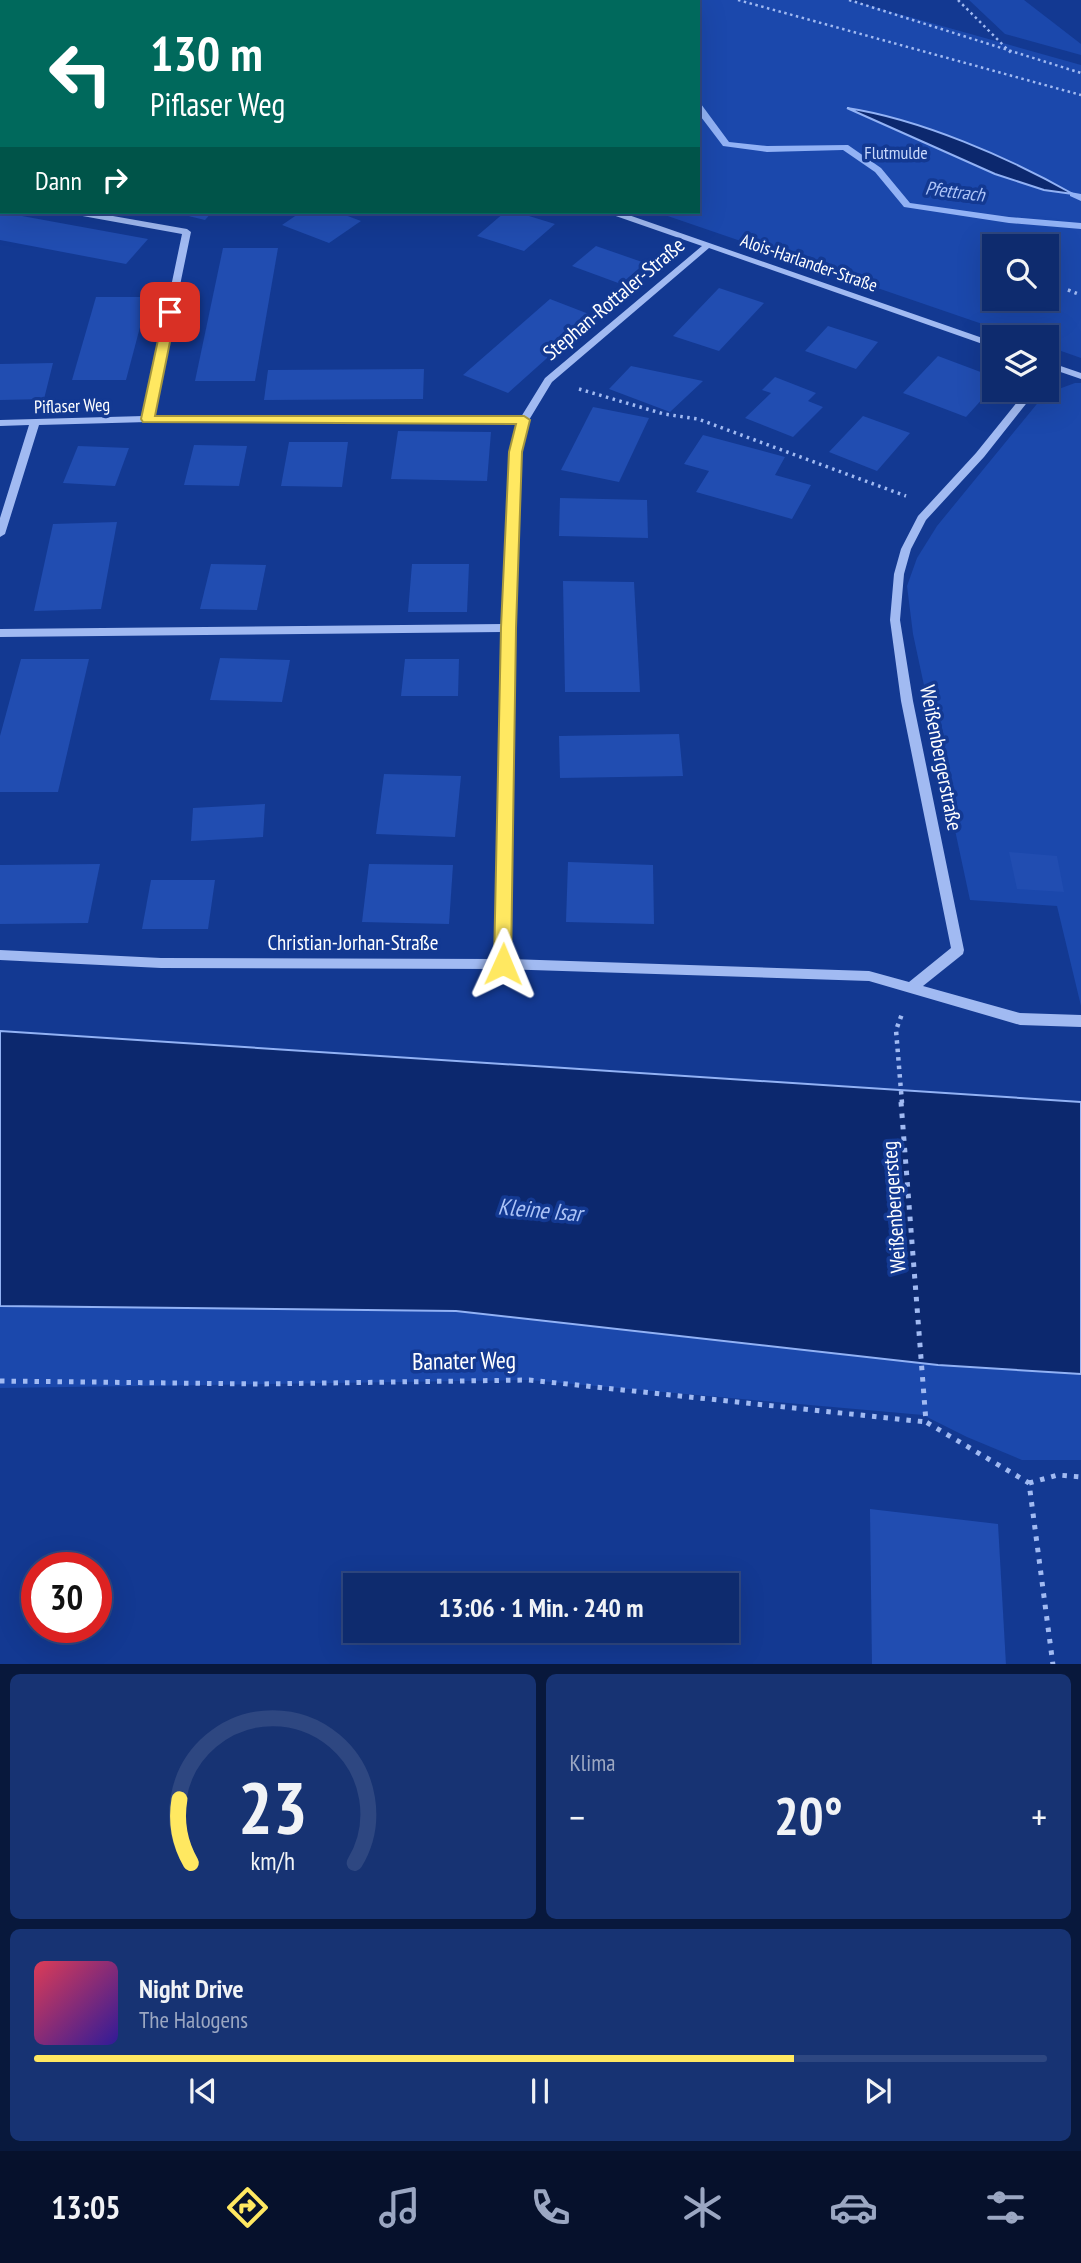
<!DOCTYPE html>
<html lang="de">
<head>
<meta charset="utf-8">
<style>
	body { margin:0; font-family:"PT Sans Narrow",sans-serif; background:#173373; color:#f1f3f6; height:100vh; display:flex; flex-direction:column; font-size:26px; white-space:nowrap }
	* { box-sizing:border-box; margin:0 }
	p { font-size:23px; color:#9ba7c2 }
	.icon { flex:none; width:38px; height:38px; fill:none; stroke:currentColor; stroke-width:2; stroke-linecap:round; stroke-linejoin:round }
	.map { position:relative; height:1664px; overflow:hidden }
	.side { display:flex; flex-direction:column; gap:10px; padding:10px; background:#08183c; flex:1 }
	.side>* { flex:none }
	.banner { position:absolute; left:0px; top:0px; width:700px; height:214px; box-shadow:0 7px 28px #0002,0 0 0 2px #2e4781; background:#00695c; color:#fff; overflow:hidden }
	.tools { position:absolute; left:982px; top:234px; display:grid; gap:14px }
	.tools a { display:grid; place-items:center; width:77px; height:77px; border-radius:0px; background:#0e2b6e; box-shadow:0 7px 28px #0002,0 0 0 2px #2e4781; font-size:35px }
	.speed { position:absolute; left:21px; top:1552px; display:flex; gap:14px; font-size:35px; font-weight:700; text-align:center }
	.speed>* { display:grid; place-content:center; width:91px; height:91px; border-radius:50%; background:#0e2b6e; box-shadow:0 7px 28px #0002,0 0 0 2px #2e4781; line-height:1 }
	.speed .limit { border:10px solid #d22; background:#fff; color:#111 }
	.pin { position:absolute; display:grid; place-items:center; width:60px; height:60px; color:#fff; margin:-30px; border-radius:14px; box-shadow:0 4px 10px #0006 }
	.me { position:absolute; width:77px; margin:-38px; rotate:1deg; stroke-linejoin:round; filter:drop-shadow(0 0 5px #0008) }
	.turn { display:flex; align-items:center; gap:24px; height:147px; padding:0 35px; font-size:32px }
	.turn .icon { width:91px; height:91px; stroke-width:2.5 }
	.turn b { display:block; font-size:49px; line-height:60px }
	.then { display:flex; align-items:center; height:66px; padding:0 35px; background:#0003; gap:14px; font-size:26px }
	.big { font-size:52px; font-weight:600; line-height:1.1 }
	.side .tile { flex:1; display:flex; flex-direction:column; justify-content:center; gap:10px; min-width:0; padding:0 24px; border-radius:10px; background:#173373 }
	.side .dial { align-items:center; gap:0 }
	.dial svg { height:182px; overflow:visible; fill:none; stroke:#2e4781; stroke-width:7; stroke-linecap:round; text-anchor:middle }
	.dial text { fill:#f1f3f6; stroke:none }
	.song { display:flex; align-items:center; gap:21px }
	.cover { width:84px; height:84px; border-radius:10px; background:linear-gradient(135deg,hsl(350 70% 55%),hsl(250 70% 35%)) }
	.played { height:7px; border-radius:4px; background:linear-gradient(90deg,#ffe861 75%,#2e4781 75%) }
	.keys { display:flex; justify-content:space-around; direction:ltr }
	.heat { display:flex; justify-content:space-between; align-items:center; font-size:38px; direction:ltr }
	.side .tiles { flex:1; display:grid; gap:10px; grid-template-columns:1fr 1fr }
	.tile:last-child { grid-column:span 2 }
	.trip { position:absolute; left:343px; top:1573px; width:396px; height:70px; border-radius:0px; background:#0e2b6e; box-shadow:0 7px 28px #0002,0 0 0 2px #2e4781; font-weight:600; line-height:70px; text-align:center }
	.tab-bar { display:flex; height:112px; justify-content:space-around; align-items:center; background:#06112c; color:#9ba7c2 }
	.tab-bar .icon { width:49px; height:49px }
	.tab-bar .on { color:#ffe861 }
	.tab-bar b { font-size:32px; color:#f1f3f6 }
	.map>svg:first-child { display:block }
	.green { fill:#1b48ac; fill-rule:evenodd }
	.water { fill:#0c286e; stroke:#92b2f5; stroke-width:2 }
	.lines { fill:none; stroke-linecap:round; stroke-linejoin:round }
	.stream { fill:#92b2f5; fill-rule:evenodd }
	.building { fill:#214db1 }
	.path-far3 { stroke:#a1baf2; stroke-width:2.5; stroke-dasharray:2.5 3.5; stroke-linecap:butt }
	.path-far2 { stroke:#a1baf2; stroke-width:3.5; stroke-dasharray:2.5 4.5; stroke-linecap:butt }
	.path-far1 { stroke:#a1baf2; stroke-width:4.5; stroke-dasharray:3.5 5; stroke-linecap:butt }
	.path { stroke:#a1baf2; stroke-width:5; stroke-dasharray:4.5 7; stroke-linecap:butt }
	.minor { fill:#a1baf2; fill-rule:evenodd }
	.route { fill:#ffe861; stroke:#a6973f; stroke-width:2 }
	.labels { text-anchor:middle; stroke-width:7; stroke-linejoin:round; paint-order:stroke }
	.far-park-label { font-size:18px; fill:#c8d8fc; stroke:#133992 }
	.far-street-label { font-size:18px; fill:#fff; stroke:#133992 }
	.far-water-label { font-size:19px; font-style:italic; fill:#adc4f8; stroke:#133992 }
	.street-label { font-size:21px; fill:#fff; stroke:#133992 }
	.water-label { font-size:23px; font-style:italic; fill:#adc4f8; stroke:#133992 }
	.near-street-label { font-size:24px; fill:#fff; stroke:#133992 }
</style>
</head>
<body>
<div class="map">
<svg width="1081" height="1665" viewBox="0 0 1081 1665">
	<rect width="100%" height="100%" fill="#133992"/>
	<g class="green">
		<path d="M41,0h808l232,65v293l-34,-12 -1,-8h-23l-367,-126h42v-210zM994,247h52v52h-52z"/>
		<path d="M969,0h55l57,44v11l-76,-21z"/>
		<path d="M1075,383h6v623l-24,-100 -87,-6 -57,-266 -6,-48 10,-28 20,-32 108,-132z"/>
		<path d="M0,1306l456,5 482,54 143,9v86h-59l-55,-23 -44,-22 -394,-35 -529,8z"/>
	</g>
	<g class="water">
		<path d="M847,108c73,11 163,50 226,86l-29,-4 -49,-16z"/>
		<path d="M0,1031l1081,71v272l-143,-9 -482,-54 -456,-5z"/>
	</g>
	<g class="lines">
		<g class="stream">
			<path d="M438,0h12l2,2h-13z"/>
			<path d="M698,103l3,1 28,38 38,4 81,-1 33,23 29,35 99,14 72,6v6l-72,-6 -105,-16 -29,-35 -32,-22 -76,2 -44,-6 -25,-33z"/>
			<path d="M1070,192l11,2v7l-11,-5z"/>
		</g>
	</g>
	<g class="building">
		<path d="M0,212l148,27 -22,25 -126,-24z"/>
		<path d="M172,212h40l-7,8z"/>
		<path d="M301,212h36l24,9 -32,22 -47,-18z"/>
		<path d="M505,212h11l39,12 -31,27 -47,-15z"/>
		<path d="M596,246l49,17 -24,21 -49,-18z"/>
		<path d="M223,248h55l-23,133h-60z"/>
		<path d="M719,288l45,15 -45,48 -46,-15z"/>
		<path d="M96,297h52l-22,83h-54z"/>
		<path d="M550,299l44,17 -86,77 -45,-18z"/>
		<path d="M828,326l50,16 -22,27 -51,-18z"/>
		<path d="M938,356l56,21v9l-28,31 -63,-24z"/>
		<path d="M53,363l-9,36 -44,1v-36z"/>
		<path d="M631,366l72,15 -33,31 -61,-23z"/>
		<path d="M424,369l-1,30 -159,1 4,-30z"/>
		<path d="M775,377l41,16 -8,8 15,6 -30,30 -48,-19 26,-25 -9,-3z"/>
		<path d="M593,407l56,11 -30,64 -58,-12z"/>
		<path d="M863,416l47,17 -33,38 -48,-19z"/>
		<path d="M398,431l93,1 -4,49 -96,-2z"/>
		<path d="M703,435l82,22 -10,18 36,10 -19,34 -96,-27 13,-21 -25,-7z"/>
		<path d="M289,442h59l-6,45 -61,-1z"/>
		<path d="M194,445l53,1 -8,40 -55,-1z"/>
		<path d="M78,446l51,2 -14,38 -52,-3z"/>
		<path d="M560,498l87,2 1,38 -89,-2z"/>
		<path d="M117,522l-16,87 -67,2 19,-87z"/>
		<path d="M211,564l55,1 -9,45 -57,-1z"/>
		<path d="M412,564h57l-2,48h-59z"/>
		<path d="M563,581l71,1 6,110h-75z"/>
		<path d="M220,658l70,2 -8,42 -72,-2z"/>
		<path d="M21,659h68l-31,133h-58v-56z"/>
		<path d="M405,659h54l-1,37h-57z"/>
		<path d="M679,734l4,42 -123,2 -1,-42z"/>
		<path d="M384,774l77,2 -6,61 -79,-3z"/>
		<path d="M265,804l-2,33 -72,4 2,-33z"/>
		<path d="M1009,852l48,4 7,36 -47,-3z"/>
		<path d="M568,862l85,3 1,59 -88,-2z"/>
		<path d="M100,864l-12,59 -88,1v-59z"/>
		<path d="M369,864l84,1 -4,59 -87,-2z"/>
		<path d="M151,880h64l-7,49h-66z"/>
		<path d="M870,1509l128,15 8,141h-134z"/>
	</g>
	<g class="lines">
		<g class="path-far3">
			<path d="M738,0l343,95"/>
			<path d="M849,0l232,73"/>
			<path d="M958,0l53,53"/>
			<path d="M1068,290l3,1"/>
		</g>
		<g class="path-far2">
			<path d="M1068,290l13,5"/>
			<path d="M579,389l85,25 34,5 208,77"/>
		</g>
		<path class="path-far1" d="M902,1103l-6,-73 6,-16"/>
		<g class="path">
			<path d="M901,1102l25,320 103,61 24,182"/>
			<path d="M0,1381l259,3 270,-4 397,42"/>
			<path d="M1029,1483l29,-8 23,2"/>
		</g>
		<g class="minor">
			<path d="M0,0h4l1,2 -5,2z"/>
			<rect x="0" y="195" width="2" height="6"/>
			<path d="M73,212h17l97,17 4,3 -38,184 368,1 24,-39 157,-132 -92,-32 -1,-2h11l374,130v6l-285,-100 -157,134 -23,38 -8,32 -7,176 -4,331 359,12 40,11 42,-34 -50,-247 -11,-81 4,-46 7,-25 17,-33 58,-63 51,-63h10l-53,67 -58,63 -15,29 -7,25 -4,46 13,81 51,249 -1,4 -40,32 97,27 61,2v12l-61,-2 -151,-44 -366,-12 -342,-1 -161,-8v-10l161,8 336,1 5,-327 -502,5v-8l503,-5 8,-172 7,-29 -370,-1 -109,3 -34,109 -5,3v-19l29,-93 -29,1v-6l144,-4 38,-182 -105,-19z"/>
			<path d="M1046,361l35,12v6l-35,-12z"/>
		</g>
	</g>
	<path class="route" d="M170,309l6,3 -21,104h369l6,4 -8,32 -6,176 -5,336 -2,5h-12l-3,-5 7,-336 8,-176 7,-28 -373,-2 -2,-3 23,-107z"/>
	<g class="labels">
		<g class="far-park-label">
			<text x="896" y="159">Flutmulde</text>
		</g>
		<g class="far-street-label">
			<text transform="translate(809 263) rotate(19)" y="6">Alois-Harlander-Straße</text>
			<text transform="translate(72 406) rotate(-2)" y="6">Piflaser Weg</text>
		</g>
		<g class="far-water-label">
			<text transform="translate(955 191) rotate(7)" y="7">Pfettrach</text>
		</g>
		<g class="street-label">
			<text transform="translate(614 299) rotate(-40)" y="7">Stephan-Rottaler-Straße</text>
			<text transform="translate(941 758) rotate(79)" y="7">Weißenbergerstraße</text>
			<text x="353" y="950">Christian-Jorhan-Straße</text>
			<text transform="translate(894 1207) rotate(-94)" y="7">Weißenbergersteg</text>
		</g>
		<g class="water-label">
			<text transform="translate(540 1210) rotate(5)" y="8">Kleine Isar</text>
		</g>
		<g class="near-street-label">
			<text transform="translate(464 1361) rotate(-1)" y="8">Banater Weg</text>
		</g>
	</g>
</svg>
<div class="tools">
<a><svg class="icon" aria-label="search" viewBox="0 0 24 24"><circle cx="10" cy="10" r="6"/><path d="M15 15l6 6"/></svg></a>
<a><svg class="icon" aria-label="layers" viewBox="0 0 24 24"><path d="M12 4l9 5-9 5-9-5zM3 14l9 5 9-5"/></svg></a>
</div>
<div class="speed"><div class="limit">30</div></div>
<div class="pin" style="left:170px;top:312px;background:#d93025"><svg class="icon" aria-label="arrive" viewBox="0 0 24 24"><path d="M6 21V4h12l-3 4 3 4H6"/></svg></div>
<svg class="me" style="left:503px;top:964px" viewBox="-20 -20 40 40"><path d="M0-17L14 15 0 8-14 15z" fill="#ffe861" stroke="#fff" stroke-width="4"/></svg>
<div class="trip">13:06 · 1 Min. · 240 m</div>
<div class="banner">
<div class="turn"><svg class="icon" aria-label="left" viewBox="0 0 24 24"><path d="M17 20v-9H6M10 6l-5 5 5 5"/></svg><div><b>130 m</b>Piflaser Weg</div></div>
<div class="then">Dann<svg class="icon" aria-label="right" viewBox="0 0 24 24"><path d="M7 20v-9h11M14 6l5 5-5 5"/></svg></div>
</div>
</div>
<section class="side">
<div class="tiles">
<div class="tile dial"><svg viewBox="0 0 100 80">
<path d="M14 69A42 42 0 1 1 86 69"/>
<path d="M14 69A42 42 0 0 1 9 41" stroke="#ffe861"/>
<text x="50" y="56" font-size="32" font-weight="700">23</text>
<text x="50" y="72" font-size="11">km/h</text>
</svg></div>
<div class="tile"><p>Klima</p>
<div class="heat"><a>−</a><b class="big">20°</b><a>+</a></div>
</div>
<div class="tile">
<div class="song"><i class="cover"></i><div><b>Night Drive</b><p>The Halogens</p></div></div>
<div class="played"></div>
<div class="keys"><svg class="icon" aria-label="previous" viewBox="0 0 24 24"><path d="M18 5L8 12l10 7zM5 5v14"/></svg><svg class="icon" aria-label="pause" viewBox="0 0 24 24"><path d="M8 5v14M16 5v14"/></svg><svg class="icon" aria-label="next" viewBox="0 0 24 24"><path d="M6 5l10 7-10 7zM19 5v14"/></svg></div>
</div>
</div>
</section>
<nav class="tab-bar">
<b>13:05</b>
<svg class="icon on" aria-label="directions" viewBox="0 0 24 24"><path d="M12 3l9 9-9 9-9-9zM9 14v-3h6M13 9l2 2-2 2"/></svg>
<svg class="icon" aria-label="music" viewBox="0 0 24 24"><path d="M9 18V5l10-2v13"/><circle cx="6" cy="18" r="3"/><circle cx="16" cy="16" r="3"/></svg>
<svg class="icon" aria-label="phone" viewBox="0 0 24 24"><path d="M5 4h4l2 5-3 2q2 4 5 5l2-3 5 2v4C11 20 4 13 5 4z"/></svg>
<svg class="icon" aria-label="climate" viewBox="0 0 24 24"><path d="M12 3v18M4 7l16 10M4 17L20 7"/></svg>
<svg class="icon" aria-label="car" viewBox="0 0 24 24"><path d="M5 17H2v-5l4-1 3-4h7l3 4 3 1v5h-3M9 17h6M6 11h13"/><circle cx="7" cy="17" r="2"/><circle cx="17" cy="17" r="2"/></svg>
<svg class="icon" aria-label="filters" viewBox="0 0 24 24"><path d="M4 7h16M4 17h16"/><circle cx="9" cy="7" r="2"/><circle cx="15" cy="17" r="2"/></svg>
</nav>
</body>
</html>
